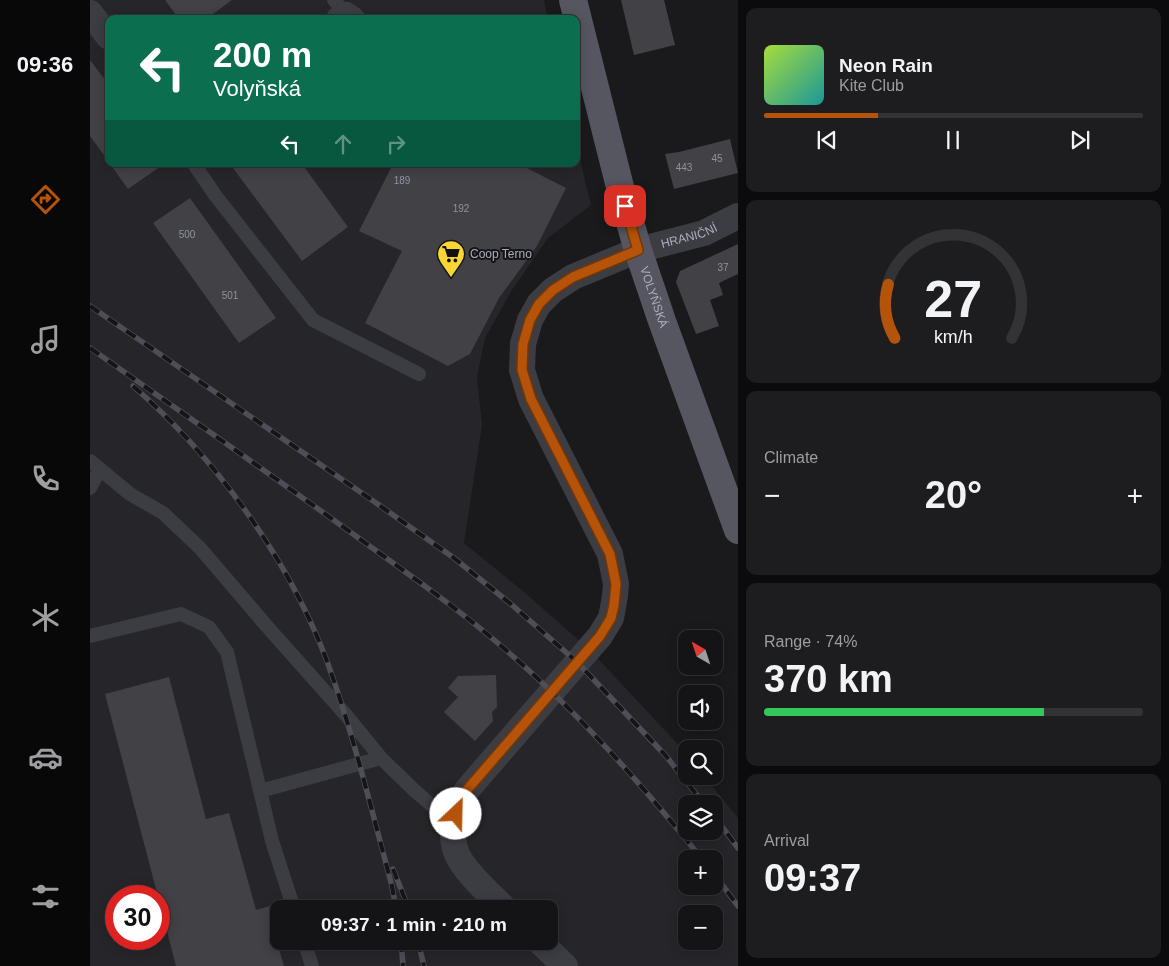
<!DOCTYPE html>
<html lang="en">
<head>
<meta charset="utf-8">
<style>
	body { margin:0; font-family:Arial,sans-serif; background:#1d1c1e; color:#f1f3f6; height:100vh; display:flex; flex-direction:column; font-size:19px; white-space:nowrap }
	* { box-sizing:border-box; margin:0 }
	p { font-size:16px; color:#9d9ea0 }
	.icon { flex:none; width:28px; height:28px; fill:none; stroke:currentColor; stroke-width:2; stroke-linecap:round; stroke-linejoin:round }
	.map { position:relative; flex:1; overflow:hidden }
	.side { display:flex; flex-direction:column; gap:8px; padding:8px; background:#0b0a0c; width:431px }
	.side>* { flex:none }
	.hud { position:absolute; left:15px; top:15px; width:475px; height:152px; border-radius:10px; box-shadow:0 2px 12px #0003,0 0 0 1px #333234; background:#0b6e4f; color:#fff; overflow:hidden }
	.needle { width:32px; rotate:321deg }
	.fabs { position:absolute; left:588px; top:630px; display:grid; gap:10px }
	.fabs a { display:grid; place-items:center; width:45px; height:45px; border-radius:10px; background:#141315; box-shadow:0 2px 12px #0003,0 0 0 1px #333234; font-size:25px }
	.speed { position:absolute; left:15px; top:885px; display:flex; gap:10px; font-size:25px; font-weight:700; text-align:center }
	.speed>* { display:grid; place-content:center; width:65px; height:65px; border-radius:50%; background:#141315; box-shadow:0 2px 12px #0003,0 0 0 1px #333234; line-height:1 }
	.speed .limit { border:8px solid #d22; background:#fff; color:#111 }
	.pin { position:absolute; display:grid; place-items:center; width:42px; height:42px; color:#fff; margin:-21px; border-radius:10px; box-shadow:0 2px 8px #0006 }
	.me { position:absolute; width:55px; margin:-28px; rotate:24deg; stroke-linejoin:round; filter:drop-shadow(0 0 4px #0008) }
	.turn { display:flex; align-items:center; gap:18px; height:105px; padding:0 25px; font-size:22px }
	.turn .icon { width:65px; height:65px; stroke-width:2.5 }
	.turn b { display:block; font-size:35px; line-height:42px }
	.lanes { display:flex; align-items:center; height:48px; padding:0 25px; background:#0003; justify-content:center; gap:25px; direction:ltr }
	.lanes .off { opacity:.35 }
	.big { font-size:38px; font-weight:700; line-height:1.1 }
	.side .card { flex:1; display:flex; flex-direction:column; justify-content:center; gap:8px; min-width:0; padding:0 18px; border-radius:10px; background:#1d1c1e }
	.side .dial { align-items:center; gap:0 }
	.dial svg { height:130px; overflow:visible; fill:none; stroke:#333234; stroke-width:7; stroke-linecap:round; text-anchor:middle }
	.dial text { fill:#f1f3f6; stroke:none }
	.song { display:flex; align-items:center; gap:15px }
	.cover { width:60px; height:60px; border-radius:8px; background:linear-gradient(135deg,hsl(80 70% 55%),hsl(180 70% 35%)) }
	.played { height:5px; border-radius:2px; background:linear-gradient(90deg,#b45309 30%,#333234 30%) }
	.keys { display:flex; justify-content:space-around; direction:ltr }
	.heat { display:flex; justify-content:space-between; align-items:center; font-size:28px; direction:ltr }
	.charge { height:8px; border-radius:4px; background:linear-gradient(90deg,#34c759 74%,#333234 0) }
	.trip { position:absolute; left:180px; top:900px; width:288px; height:50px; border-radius:10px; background:#141315; box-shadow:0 2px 12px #0003,0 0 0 1px #333234; font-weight:700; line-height:50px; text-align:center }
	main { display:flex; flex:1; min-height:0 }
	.tabs { display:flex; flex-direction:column; width:90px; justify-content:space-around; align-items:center; background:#080808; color:#9d9ea0 }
	.tabs .icon { width:35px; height:35px }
	.tabs .on { color:#b45309 }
	.tabs b { font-size:22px; color:#f1f3f6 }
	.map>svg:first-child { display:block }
	.built { fill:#262529; fill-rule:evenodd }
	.building { fill:#414146 }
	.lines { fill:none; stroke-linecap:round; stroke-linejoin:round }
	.service { stroke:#3c3c43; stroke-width:14 }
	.minor { stroke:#3c3c43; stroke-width:26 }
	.primary { stroke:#565660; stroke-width:28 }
	.rail-casing { stroke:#4d4e56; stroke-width:5.5 }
	.rail { stroke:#151417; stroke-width:4; stroke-dasharray:11; stroke-linecap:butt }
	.route-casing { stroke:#753606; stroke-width:12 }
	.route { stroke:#b45309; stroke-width:9 }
	.labels { text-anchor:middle; stroke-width:4; stroke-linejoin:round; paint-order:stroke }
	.number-label { font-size:10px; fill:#90939e }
	.street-label { font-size:12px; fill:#abaebc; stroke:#151417 }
	.poi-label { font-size:12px; fill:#abaebc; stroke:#151417; text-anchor:start }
</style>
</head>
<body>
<main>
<nav class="tabs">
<b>09:36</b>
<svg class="icon on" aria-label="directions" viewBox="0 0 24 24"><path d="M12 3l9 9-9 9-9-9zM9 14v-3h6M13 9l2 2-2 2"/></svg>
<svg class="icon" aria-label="music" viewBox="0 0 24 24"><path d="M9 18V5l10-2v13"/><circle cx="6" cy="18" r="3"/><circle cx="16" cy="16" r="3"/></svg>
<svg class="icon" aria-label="phone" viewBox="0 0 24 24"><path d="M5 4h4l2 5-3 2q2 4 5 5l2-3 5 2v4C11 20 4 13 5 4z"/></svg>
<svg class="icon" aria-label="climate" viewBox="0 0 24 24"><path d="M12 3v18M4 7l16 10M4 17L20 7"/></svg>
<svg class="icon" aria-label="car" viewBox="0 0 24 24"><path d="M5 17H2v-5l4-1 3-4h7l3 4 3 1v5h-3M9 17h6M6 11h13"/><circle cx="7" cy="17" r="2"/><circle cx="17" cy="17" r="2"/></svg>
<svg class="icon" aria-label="filters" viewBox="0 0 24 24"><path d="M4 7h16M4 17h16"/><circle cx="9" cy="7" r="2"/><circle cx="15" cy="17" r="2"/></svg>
</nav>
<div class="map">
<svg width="648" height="966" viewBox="0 0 648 966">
	<rect width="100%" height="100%" fill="#1a191c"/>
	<path class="built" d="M0,0h454l4,19h-439v145h467v-21l15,62 -43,33 -36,52 -27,48 -8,39 5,48 -18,118 60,49 65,57 97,104v23h18l34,42v148h-648zM596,804h28v27h-28zM596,859h28v27h-28zM26,896h43v43h-43zM189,909h270v32h-270zM596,914h28v27h-28z"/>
	<g class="building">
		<path d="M75,0h67l-26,19h-27z"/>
		<path d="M531,0h43l11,45 -41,10z"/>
		<path d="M0,60l19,25v77l-19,-26z"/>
		<path d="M640,139l8,34 -64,16 -9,-35 14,-2z"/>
		<path d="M20,164h54l-36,25z"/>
		<path d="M140,164h72l46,63 -46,34z"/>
		<path d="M303,164h126l47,24 -29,58 -38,52 -29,56 -22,12 -83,-43 37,-72 -43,-20z"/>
		<path d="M100,198l86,120 -37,25 -86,-120z"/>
		<path d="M648,244v30l-19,9 4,12 -13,5 9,26 -23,8 -20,-52 4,-11z"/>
		<path d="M406,675l1,32 -5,5 1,9 -18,20 -31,-29 14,-15 -10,-9 10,-12z"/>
		<path d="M79,677l37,142 23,-6 27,97 17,-5 6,21v15h4l2,7 -6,1 5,17h-108l-71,-272z"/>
	</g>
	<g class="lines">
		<g class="service">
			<path d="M244,0l12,15"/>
			<path d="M104,164l21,31 98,125 106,54"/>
			<path d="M0,461l40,33 33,19 37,35 71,83 74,83 36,44 34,33 21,18 20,5"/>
			<path d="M0,488l10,-19"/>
			<path d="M0,636l91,-22 28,13 18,25 45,189 22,68"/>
			<path d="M170,791l121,-33"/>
			<path d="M214,941l8,25"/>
		</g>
		<g class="minor">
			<path d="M0,13l19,24"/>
			<path d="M249,19l7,-4 6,4"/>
			<path id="s1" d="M415,909c-15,-15 -33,-30 -45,-49 -13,-21 -6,-49 6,-69l134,-155 11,-18 4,-22 1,-12 -6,-30 -79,-155 -9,-29 1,-26 7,-24 9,-16 14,-14 20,-13 65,-27 66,-17 34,-17"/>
			<path d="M449,941l26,25"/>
		</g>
		<path class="primary" id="s2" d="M483,0l48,191 17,59 24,71 76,209"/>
		<g class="rail-casing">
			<g id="rail">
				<path d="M0,306l279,192 85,60 58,47 65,57 89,94 38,48"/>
				<path d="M0,348c88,62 176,123 263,186 52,38 105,74 154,117 72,62 135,134 195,208"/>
				<path d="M43,386c83,72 157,175 195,278 26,72 44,148 64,222l4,23"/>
				<path d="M624,816l24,32"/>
				<path d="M303,869l16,40"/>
				<path d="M624,874l24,32"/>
				<path d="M311,941l2,25"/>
				<path d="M328,941l6,25"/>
			</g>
		</g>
		<use href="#rail" class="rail"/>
	</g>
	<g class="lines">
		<g class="route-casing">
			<path id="route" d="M366,814l3,-12 7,-11 134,-155 11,-18 3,-13 2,-21 -6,-30 -79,-155 -9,-29 1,-26 7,-24 9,-16 14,-14 20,-13 65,-27 -13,-44"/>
		</g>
		<use href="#route" class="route"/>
	</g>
	<defs>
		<g id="supermarket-pin" transform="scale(1.4375)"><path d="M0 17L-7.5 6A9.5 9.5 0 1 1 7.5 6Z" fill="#f9d634" stroke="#151417"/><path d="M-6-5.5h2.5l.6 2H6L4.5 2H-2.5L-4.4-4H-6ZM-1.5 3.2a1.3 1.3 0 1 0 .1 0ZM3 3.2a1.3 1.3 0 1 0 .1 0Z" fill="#111"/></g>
	</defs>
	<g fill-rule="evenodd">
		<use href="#supermarket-pin" x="361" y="254"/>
	</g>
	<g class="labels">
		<g class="number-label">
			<text x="627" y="162">45</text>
			<text x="594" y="171">443</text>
			<text x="312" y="184">189</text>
			<text x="371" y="212">192</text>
			<text x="97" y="238">500</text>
			<text x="633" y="271">37</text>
			<text x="140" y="299">501</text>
		</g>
		<g class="street-label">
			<text dy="4" stroke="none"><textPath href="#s1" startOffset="871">HRANIČNÍ</textPath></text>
			<text dy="4" stroke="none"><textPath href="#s2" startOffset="308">VOLYŇSKÁ</textPath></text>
		</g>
		<g class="poi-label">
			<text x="380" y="258">Coop Terno</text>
		</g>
	</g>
</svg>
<div class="fabs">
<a><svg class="needle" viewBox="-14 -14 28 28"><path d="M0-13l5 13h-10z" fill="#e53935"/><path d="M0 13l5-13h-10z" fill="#9d9ea0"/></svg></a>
<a><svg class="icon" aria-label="sound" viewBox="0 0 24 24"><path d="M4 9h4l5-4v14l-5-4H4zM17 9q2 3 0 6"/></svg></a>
<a><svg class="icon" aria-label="search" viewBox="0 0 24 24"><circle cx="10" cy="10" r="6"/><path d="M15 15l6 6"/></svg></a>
<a><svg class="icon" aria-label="layers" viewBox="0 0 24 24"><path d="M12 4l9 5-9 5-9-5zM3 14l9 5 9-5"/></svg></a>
<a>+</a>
<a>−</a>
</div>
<div class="speed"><div class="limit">30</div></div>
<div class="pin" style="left:535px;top:206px;background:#d93025"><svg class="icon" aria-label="arrive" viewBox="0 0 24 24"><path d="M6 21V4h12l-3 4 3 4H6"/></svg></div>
<svg class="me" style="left:366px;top:814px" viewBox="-20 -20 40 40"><circle r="19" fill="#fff"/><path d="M0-13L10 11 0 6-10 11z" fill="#b45309"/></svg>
<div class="trip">09:37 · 1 min · 210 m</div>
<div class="hud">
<div class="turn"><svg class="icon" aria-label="left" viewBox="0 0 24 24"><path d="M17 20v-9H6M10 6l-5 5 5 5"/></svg><div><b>200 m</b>Volyňská</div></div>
<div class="lanes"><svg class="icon" aria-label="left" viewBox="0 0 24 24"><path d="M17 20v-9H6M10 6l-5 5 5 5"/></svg><svg class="icon off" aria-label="ahead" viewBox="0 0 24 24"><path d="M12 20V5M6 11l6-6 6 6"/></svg><svg class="icon off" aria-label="right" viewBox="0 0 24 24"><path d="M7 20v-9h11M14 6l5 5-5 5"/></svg></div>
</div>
</div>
<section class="side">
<div class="card">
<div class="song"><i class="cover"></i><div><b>Neon Rain</b><p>Kite Club</p></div></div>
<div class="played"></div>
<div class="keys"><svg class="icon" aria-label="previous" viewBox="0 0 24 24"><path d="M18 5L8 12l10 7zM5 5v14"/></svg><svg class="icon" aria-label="pause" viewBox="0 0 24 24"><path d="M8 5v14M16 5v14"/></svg><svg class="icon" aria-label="next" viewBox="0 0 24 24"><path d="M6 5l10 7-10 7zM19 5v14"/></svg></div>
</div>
<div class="card dial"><svg viewBox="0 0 100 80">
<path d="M14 69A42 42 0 1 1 86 69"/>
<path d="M14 69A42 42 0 0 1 10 36" stroke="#b45309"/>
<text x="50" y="56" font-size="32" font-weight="700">27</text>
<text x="50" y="72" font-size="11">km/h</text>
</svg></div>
<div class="card"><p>Climate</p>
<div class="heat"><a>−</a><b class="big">20°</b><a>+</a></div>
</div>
<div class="card"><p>Range · 74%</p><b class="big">370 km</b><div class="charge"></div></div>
<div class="card"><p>Arrival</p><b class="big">09:37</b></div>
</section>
</main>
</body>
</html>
